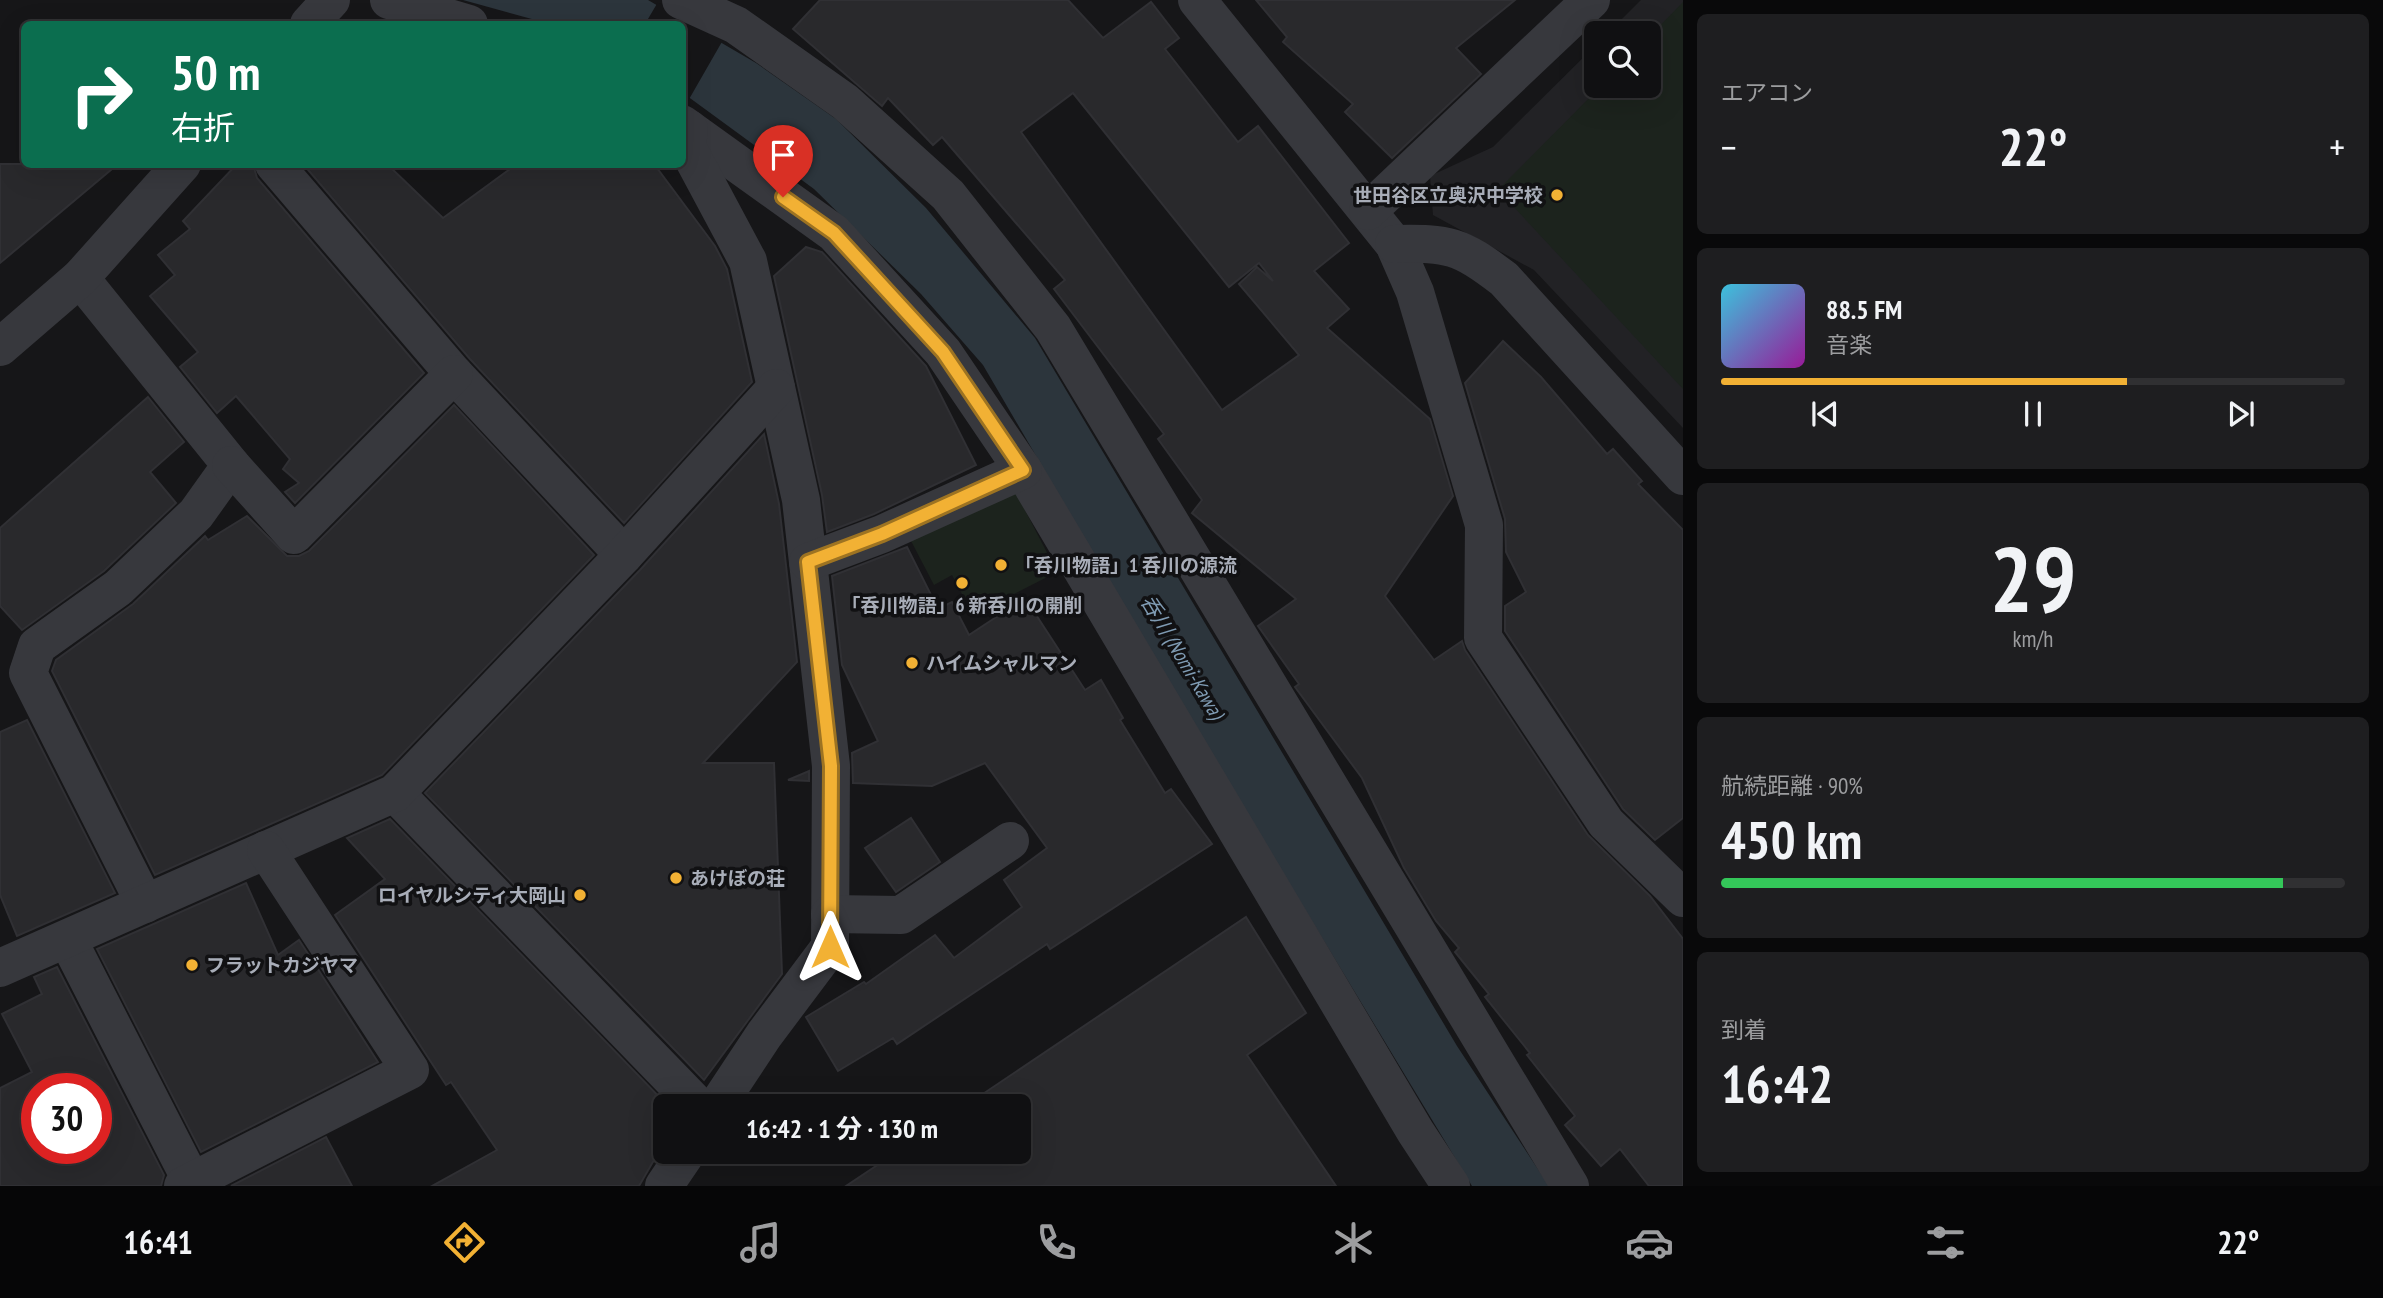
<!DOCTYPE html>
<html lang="ja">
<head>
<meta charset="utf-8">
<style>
	body { margin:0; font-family:"PT Sans Narrow","Noto Sans JP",sans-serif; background:#1e1e20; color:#f1f3f6; height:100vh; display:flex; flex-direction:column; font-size:26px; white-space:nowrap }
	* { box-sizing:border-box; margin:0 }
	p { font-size:23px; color:#9c9d9f }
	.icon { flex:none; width:38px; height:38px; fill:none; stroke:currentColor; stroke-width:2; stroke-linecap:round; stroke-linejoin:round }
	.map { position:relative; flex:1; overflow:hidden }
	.details { display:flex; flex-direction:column; gap:14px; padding:14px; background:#09090a; width:700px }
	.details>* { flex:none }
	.banner { position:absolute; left:21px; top:21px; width:665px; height:147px; border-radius:10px; box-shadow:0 7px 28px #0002,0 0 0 2px #303032; background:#0b6e4f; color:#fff; overflow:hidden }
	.controls { position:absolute; left:1584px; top:21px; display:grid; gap:14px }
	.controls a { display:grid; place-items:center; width:77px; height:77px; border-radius:10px; background:#101012; box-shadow:0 7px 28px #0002,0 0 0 2px #303032; font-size:35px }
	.speed { position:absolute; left:21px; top:1073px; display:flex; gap:14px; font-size:35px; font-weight:700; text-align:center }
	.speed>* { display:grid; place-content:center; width:91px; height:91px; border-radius:50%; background:#101012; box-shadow:0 7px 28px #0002,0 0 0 2px #303032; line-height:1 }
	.speed .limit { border:10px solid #d22; background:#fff; color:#111 }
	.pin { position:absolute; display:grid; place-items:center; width:60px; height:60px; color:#fff; margin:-72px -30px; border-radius:50% 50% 50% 0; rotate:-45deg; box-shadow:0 0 7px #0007 }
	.pin .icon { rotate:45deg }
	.me { position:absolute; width:77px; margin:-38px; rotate:0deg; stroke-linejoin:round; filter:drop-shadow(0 0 5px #0008) }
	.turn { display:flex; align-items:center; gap:24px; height:147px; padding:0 35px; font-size:32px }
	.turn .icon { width:91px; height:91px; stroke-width:2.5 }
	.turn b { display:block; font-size:49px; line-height:60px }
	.big { font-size:52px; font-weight:700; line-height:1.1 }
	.details .card { flex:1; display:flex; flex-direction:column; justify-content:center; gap:10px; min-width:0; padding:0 24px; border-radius:10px; background:#1e1e20 }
	.details .dial { align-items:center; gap:0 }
	.dial b { font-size:91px; line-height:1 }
	.song { display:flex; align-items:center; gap:21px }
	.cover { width:84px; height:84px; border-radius:10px; background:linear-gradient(135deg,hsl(190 70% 55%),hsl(300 70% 35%)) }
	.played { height:7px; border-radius:4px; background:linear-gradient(90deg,#f2b134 65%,#303032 65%) }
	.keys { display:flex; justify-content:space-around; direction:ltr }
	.heat { display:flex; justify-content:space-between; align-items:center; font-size:38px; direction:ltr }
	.charge { height:10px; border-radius:5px; background:linear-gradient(90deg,#34c759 90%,#303032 0) }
	.trip { position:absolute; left:653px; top:1094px; width:378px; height:70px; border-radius:10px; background:#101012; box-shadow:0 7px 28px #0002,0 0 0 2px #303032; font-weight:700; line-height:70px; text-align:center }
	.dock { display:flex; height:112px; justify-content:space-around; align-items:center; background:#060607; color:#9c9d9f }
	.dock .icon { width:49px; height:49px }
	.dock .on { color:#f2b134 }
	.dock b { font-size:32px; color:#f1f3f6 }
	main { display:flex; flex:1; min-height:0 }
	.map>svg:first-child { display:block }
	.built { fill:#222225 }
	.green { fill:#1c231d }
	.water { fill:#2c353c }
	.pier { fill:#161618 }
	.building { fill:#29292c; stroke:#303034; stroke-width:2; fill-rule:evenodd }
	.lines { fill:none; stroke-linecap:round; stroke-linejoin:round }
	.minor { stroke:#37383d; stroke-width:38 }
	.route-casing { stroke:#9d7322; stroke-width:18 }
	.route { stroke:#f2b134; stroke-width:12 }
	.poi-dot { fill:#f2b134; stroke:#111113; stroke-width:2.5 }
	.labels { text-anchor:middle; stroke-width:7; stroke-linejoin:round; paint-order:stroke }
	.poi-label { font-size:19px; font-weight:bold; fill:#a8adb8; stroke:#111113; text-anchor:start }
	.water-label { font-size:21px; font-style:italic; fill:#7f9bb3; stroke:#111113 }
</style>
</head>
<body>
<main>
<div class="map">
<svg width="1683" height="1186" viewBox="0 0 1683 1186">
	<rect width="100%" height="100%" fill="#161618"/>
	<path class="built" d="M1641,0h42v428l-149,-158 -101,-55 -3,-39 63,-29 103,-102v41h52v-53h-40z"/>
	<g class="green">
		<path d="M1683,2v387l-185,-199 103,-104h47l1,-49z"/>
		<path d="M1012,485l45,87 -84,43 -21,-40 -18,10 -24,-46z"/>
	</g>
	<path class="water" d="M463,0h185l108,63 80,56 90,89 109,130 422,708 92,140h-77l-293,-485 -196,-336 -62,-71 -107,-105 -131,-96 -1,-69h-132z"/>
	<path class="pier" d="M658,2l65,38 -35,61 -6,-4v-73h-37z"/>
	<g class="building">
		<path d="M820,0h248l35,38 48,-36 28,36 -14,11 73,93 20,-16 91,117 -35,28 35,38 -22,19 103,91 23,77 -68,100 49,64 28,-19 3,9 123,185 62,61 33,43v247h-34l-29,-37 -19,17 -36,-41 10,-9 -48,-61 3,-2 -45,-56 4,-3 -34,-42 4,-4 -23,-27 -32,-53 -42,-90 -67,-91 4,-3 -41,-58 38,-27 -104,-86 10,-13 -44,-61 6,-5 -110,-145 11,-9 -123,-143 -9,8 -45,-47 -6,8 -89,-77zM1073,93l156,194 30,-24 14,18 -16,-14 -18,17 60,71 -77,55 -201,-278z"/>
		<path d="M1256,0h259l-59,48 25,26 -89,84 -47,-46 8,-8 -70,-62 4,-5z"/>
		<path d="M0,164h118l-118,99z"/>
		<path d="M237,164h16l4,14 167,195 -129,130 -10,-11 14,-9 -16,-14 7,-10 -54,-63 -19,17 -37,-46 18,-15 -48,-56 25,-21 -17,-20 32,-26 -7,-8z"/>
		<path d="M303,164h84l56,54 74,-54h137l61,82 12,23 25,113 -128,141 -154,-164z"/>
		<path d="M806,247l16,5 104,114 50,99 -102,49 -47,18 -5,-37 -48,-219z"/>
		<path d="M1503,341l38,36 66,77 6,-5 29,32 -4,3 45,46v288l-28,22 -32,-31 -118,-178v-25l21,-14 -20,-40 -1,-33 -40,-136z"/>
		<path d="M148,397l36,45 -34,30 26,31 -72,68 -82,59 -22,-24v-78z"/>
		<path d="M454,405l140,150 -212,220 -227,100 -103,-204 4,-11 77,-56 72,-68 3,4 39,-24 40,40h12l10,-5z"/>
		<path d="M764,434l15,70 18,158 -94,101h71l8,211 -78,106 -279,-287 215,-223z"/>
		<path d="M907,547l31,62 14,-7 17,33 56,-37 60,92 16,-10 22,38 -3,2 45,73 6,-4 41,55 -162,105 -3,-5 -150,100 -4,-6 -55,33 -32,-54 58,-35 2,2 69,-49 19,23 68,-51 -18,-27 43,-32 -62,-85 -53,23 -79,-3 -1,-30 26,-12 -36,-76 -10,-89z"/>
		<path d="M27,720l88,173 -98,43 -17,-41v-163z"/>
		<path d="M809,771v10l-21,-1z"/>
		<path d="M911,818l29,44 -44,30 -31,-44z"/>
		<path d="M390,819l278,287h-3v35l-26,45h-207l65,-36 -46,-68 -5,3 -111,-170 50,-36 -38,-41z"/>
		<path d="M246,883l32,72 21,-15 79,122 -177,90 -104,-203z"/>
		<path d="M1246,917l60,96 -59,42 89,131h-490l51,-34h121v-46h-53z"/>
		<path d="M57,967l107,208 -3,11h-161v-98l32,-16 -30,-58 40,-20 -8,-17zM37,1088h59v60h-59z"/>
		<path d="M326,1137l26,49h-121z"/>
	</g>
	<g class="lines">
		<g class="minor">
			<path d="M389,0l80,24"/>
			<path d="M681,0l55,25 109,77 103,93 105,133 517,858"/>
			<path d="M1197,0l197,244 21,48 69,233 -1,113 123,185 77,75"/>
			<path d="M309,24l22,-24"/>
			<path d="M682,124l152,109 109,119 80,118 392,661 36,55"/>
			<path d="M689,129l-2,18 61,114 53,239 30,266 -1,181 -66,88 -47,71"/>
			<path d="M274,164l180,210 170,181"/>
			<path d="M1368,211l223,-211"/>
			<path d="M1394,244c56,-1 65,1 110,35l179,197"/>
			<path d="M80,278l151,187 -35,49 -78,74 -81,58 -9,27 117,231"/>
			<path d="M0,347l80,-69 102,-114"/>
			<path d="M231,465l63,70 160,-161"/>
			<path d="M808,562l74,-28 141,-64"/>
			<path d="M395,793l303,313"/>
			<path d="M830,914l71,1 109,-74"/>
			<path d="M68,940l123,240"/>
			<path d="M0,968l395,-175 229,-238 152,-167"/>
			<path d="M183,1186l227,-116 -144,-220"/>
			<path d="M664,1186l23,-34"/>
		</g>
	</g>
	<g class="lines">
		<g class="route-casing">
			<path id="route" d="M783,197l51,36 109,119 80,118 -141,64 -74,28 23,204 -1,181"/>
		</g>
		<use href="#route" class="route"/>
	</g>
	<g class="poi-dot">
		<circle cx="1557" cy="195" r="7"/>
		<circle cx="1001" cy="565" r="7"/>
		<circle cx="962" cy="583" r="7"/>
		<circle cx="912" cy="663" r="7"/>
		<circle cx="676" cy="878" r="7"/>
		<circle cx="580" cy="895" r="7"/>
		<circle cx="192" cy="965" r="7"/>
	</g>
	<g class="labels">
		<g class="poi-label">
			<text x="1543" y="202" text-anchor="end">世田谷区立奥沢中学校</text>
			<text x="1015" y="572">「呑川物語」1 呑川の源流</text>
			<text x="962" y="612" text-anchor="middle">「呑川物語」6 新呑川の開削</text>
			<text x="926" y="670">ハイムシャルマン</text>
			<text x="690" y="885">あけぼの荘</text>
			<text x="566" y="902" text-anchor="end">ロイヤルシティ大岡山</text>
			<text x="206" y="972">フラットカジヤマ</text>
		</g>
		<g class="water-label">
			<text transform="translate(1182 657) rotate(59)" y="7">呑川 (Nomi-Kawa)</text>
		</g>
	</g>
</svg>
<div class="controls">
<a><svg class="icon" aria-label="search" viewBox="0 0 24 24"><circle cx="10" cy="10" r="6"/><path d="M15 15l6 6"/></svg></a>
</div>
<div class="speed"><div class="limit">30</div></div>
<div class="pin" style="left:783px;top:197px;background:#d93025"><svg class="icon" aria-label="arrive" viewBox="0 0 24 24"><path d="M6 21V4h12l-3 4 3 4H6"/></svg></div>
<svg class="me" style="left:830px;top:947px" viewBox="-20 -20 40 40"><path d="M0-17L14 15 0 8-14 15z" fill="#f2b134" stroke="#fff" stroke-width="4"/></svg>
<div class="trip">16:42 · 1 分 · 130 m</div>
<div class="banner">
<div class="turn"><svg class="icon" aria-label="right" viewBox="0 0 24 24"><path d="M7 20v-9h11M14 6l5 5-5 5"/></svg><div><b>50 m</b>右折</div></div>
</div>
</div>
<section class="details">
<div class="card"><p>エアコン</p>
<div class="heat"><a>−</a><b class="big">22°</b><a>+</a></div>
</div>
<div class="card">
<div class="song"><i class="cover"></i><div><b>88.5 FM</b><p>音楽</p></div></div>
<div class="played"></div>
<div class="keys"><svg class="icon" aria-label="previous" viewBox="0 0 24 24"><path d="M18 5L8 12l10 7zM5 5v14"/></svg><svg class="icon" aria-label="pause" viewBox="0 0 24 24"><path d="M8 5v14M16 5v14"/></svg><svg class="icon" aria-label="next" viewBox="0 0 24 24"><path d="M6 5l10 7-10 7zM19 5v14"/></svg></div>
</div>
<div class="card dial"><b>29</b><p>km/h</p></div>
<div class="card"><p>航続距離 · 90%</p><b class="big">450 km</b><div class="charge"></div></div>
<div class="card"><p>到着</p><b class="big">16:42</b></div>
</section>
</main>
<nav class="dock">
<b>16:41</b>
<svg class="icon on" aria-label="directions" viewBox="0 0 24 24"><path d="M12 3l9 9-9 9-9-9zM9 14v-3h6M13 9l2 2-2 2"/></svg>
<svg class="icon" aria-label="music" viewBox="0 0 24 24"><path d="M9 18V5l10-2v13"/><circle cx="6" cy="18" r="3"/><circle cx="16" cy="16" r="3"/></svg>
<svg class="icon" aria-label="phone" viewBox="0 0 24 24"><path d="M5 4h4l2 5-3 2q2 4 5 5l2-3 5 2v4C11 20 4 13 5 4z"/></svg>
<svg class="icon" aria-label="climate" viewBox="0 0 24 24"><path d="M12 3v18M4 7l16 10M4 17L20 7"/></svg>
<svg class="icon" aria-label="car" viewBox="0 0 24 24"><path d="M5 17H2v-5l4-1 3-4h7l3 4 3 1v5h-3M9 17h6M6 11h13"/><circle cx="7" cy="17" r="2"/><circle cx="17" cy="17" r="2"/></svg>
<svg class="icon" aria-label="filters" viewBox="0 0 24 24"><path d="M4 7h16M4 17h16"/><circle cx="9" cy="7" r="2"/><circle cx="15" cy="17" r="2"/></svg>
<b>22°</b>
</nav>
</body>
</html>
